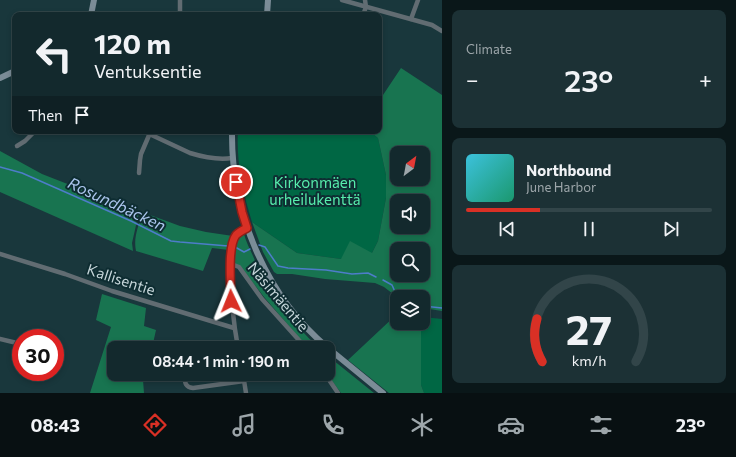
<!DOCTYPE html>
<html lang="en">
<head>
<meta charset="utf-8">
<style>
	body { margin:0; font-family:Commissioner,sans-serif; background:#1c3135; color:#f1f3f6; height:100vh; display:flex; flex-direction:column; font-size:15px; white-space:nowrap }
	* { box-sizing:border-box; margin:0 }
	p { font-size:13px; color:#9da6aa }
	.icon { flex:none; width:22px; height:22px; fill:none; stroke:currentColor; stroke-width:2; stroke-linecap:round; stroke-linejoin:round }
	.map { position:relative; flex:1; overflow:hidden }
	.side { display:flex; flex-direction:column; gap:10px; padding:10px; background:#0a1719; width:294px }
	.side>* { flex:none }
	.guide { position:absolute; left:12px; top:12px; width:370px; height:122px; border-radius:8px; box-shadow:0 2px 6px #0003,0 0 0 1px #324549; background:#13292d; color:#f1f3f6; overflow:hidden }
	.needle { width:26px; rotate:32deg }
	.tools { position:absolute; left:390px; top:146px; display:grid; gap:8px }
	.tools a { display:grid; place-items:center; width:40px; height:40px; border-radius:8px; background:#13292d; box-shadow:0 2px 6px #0003,0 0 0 1px #324549; font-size:20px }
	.speed { position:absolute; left:12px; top:329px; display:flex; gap:8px; font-size:20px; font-weight:700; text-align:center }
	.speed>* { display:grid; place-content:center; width:52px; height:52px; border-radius:50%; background:#13292d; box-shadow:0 2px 6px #0003,0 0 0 1px #324549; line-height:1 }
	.speed .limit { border:6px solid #d22; background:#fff; color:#111 }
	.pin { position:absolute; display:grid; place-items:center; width:34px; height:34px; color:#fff; margin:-17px; border:2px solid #fff; border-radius:50%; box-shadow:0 1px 4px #0007 }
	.me { position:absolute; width:44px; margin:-22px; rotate:358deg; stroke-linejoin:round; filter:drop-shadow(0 0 3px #0008) }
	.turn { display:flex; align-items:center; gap:14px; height:84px; padding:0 16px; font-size:18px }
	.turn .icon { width:52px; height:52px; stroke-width:2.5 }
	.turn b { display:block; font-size:28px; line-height:34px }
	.then { display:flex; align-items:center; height:38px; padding:0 16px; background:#0003; gap:8px; font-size:15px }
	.big { font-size:30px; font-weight:600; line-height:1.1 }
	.side .card { flex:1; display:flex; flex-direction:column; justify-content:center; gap:6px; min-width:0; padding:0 14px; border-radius:8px; background:#1c3135 }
	.side .dial { align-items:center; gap:0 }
	.dial svg { height:104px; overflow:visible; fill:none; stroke:#324549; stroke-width:7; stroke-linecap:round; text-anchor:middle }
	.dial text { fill:#f1f3f6; stroke:none }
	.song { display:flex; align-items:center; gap:12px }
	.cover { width:48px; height:48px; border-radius:6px; background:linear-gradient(135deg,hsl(190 70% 55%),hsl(160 70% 35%)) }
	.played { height:4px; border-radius:2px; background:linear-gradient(90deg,#d93025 30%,#324549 30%) }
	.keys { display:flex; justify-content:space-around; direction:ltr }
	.heat { display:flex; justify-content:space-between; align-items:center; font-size:22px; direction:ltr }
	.trip { position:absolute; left:107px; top:341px; width:228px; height:40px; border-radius:8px; background:#13292d; box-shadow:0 2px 6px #0003,0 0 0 1px #324549; font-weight:600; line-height:40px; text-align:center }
	.tabs { display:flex; height:64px; justify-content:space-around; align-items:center; background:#081012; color:#9da6aa }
	.tabs .icon { width:28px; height:28px }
	.tabs .on { color:#d93025 }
	.tabs b { font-size:18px; color:#f1f3f6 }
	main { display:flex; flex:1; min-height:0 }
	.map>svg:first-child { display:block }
	.green { fill:#006744 }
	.forest { fill:#187450; fill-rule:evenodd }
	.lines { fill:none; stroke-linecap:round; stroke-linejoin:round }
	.stream { stroke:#4d7dc9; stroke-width:1.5 }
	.street { stroke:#616c72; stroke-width:4.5 }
	.secondary { stroke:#7b8c97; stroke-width:6 }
	.route-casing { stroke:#8d1f18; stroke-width:10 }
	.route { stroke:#d93025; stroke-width:7 }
	.labels { text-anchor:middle; stroke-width:4; stroke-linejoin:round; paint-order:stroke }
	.park-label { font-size:15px; fill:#57edac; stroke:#0e2d32 }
	.street-label { font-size:15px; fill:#c6d6da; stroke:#0e2d32 }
	.water-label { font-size:16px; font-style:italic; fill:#abc5ed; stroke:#0e2d32 }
</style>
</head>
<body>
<main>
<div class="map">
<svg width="442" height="393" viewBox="0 0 442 393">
	<rect width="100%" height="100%" fill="#19373c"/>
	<g class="green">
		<path d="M238,131h131l9,7 8,37v23l-8,43 -6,12 -31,6 -44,-6 -45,-31c-9,-29 -16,-60 -14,-91z"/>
		<path d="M423,317l19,2v74h-18l-3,-8v-62h2z"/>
	</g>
	<g class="forest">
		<path d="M401,68l41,27v216l-19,-3v-11h-26l-13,-10 -9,-4 -50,-4 -33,-5h-15l-3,-2 -11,-20 -11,-30 45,31 44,6 9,-18 22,12 6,-12 8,-43v-23l-8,-37 -9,-7h10v-30zM397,153h26v26h-26zM397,201h26v26h-26zM397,249h26v26h-26z"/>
		<path d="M0,151l42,23 97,38 -7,31 1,8 -133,-59z"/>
		<path d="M142,212l38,14 26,6 27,4 -4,14 -17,-2 -9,23 -67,-20c-3,-14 3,-25 6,-39z"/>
		<path d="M244,234c2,8 6,15 9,22 16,37 37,65 66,92h-11l-44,-51 -24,-31 -8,-3c0,-11 0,-24 12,-29z"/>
		<path d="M102,294l44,14 -2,18 12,4 -4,18h-38v26h30l-1,6 1,13h-54l21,-66 -15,-7z"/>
		<path d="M397,308v15h24v62l3,8h-35l-41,-33 48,-45z"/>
		<path d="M328,356l46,37h-33l-14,-19h1z"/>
	</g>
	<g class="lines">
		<g class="stream">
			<path d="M0,167l22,6 109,48 40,20 9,1 48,4"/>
			<path d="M259,245l6,2 13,19 10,2 38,2 26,4 16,-1 8,4"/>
			<path d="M235,247l9,5 6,-3"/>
			<path d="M383,280l9,5 4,9 4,3"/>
			<path d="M423,306l19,2"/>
		</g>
		<g class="street">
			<path d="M180,0v15"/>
			<path d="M342,0l90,25 10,6"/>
			<path d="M363,15l3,-8 -1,-7"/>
			<path d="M411,19l7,-19"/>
			<path d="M143,131l47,22c13,4 28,7 42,5"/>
			<path d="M17,146l8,-5 10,-10"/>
			<path d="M139,173l1,-13 1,-6 9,-21"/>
			<path d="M0,254l65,20 47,17 122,37"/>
			<path d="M231,264l8,3 23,32 44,49"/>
			<path d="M0,339l21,5"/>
			<path d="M238,348c-5,-28 -8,-55 -7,-83 0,-10 -1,-19 4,-28 3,-5 7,-7 12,-9"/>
			<path d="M184,374c1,7 0,13 9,14l51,-7"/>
			<path d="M243,374l3,19"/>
			<path d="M325,374l13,19"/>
		</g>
		<g class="secondary">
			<path d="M91,15l3,-15"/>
			<path d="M267,15l1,-15"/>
			<path d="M0,78l15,-7"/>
			<path d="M232,131c-1,81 33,164 96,217"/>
			<path d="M328,348l55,45"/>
		</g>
	</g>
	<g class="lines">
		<g class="route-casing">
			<path id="route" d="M231,301c0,-16 -4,-54 5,-66 3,-3 7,-5 11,-7l-5,-16 -6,-30"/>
		</g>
		<use href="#route" class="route"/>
	</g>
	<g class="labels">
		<g class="park-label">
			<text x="315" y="188">Kirkonmäen<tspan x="315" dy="17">urheilukenttä</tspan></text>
		</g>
		<g class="street-label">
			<text transform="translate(121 280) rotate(18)" y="5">Kallisentie</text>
			<text transform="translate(278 297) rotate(50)" y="5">Näsimäentie</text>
		</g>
		<g class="water-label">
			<text transform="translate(117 204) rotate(25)" y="6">Rosundbäcken</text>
		</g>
	</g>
</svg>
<div class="tools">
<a><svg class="needle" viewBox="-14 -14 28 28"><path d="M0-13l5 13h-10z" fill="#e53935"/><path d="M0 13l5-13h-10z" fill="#9da6aa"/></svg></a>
<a><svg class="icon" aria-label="sound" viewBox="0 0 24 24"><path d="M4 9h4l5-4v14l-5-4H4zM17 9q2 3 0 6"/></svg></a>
<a><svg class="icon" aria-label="search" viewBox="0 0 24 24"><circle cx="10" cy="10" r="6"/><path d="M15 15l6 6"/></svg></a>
<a><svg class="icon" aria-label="layers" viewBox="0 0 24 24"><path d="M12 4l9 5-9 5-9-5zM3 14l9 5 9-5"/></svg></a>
</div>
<div class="speed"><div class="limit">30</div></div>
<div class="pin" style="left:236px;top:182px;background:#d93025"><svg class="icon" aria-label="arrive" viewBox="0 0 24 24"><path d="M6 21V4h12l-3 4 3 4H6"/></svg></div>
<svg class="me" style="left:231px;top:301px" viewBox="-20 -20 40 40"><path d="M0-17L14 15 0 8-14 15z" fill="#d93025" stroke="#fff" stroke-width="4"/></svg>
<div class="trip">08:44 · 1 min · 190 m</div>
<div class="guide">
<div class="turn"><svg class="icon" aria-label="left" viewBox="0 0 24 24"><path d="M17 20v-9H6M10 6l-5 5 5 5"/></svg><div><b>120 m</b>Ventuksentie</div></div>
<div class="then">Then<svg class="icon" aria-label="arrive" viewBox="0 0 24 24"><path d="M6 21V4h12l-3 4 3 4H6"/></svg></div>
</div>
</div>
<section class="side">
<div class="card"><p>Climate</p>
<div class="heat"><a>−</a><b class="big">23°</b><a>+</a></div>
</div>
<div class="card">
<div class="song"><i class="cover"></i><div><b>Northbound</b><p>June Harbor</p></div></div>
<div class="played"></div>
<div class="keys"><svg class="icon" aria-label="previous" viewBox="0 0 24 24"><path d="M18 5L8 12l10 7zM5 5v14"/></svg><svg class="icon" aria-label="pause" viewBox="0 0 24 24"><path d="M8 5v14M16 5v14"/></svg><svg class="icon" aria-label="next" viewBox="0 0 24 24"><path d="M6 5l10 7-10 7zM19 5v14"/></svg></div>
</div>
<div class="card dial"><svg viewBox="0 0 100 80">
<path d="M14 69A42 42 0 1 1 86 69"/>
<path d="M14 69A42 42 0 0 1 10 36" stroke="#d93025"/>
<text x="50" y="56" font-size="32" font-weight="700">27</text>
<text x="50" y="72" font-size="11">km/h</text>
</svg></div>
</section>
</main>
<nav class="tabs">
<b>08:43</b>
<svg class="icon on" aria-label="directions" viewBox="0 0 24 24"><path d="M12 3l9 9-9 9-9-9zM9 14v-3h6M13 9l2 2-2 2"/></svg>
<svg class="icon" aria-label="music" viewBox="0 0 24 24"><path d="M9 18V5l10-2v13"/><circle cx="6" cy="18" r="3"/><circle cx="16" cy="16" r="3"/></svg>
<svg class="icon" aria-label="phone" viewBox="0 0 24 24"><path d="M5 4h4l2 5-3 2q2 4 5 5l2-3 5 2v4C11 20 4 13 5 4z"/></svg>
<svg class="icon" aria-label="climate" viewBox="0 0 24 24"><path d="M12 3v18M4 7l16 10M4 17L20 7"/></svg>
<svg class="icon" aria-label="car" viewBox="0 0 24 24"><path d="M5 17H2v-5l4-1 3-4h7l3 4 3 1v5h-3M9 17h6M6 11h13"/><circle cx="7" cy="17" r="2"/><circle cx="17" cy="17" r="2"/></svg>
<svg class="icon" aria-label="filters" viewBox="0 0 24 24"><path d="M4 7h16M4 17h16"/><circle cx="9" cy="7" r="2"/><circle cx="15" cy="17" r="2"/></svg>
<b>23°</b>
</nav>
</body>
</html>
